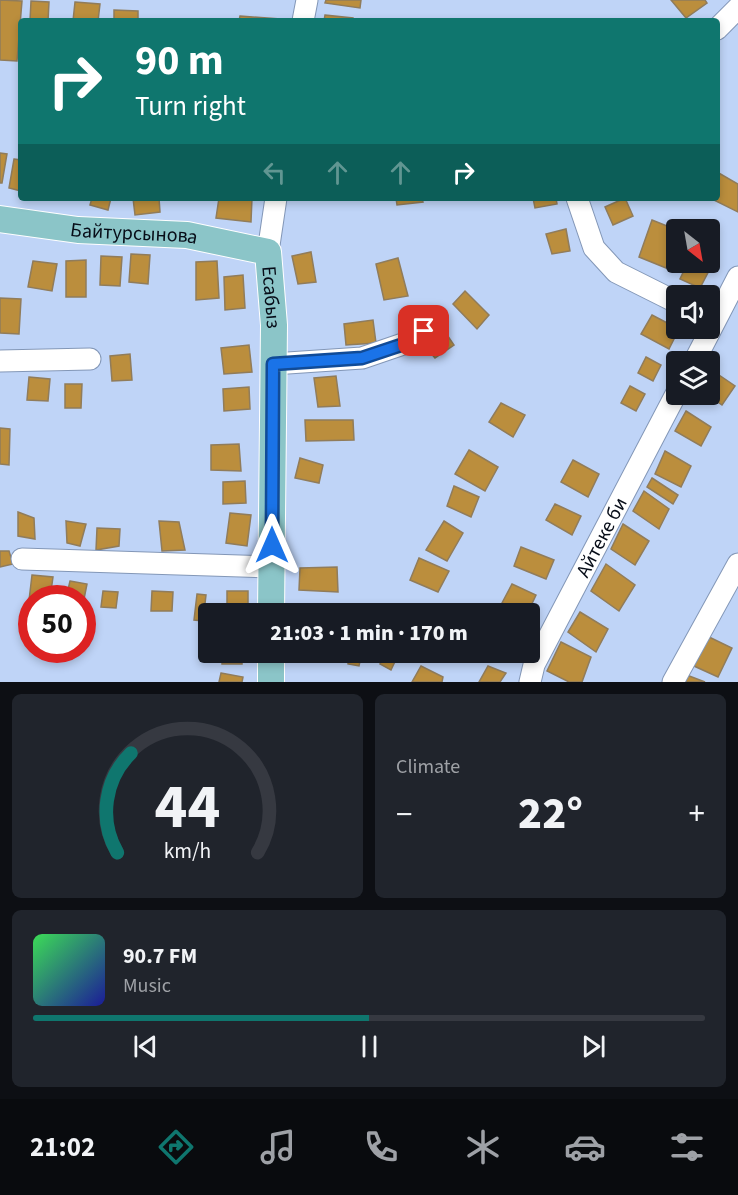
<!DOCTYPE html>
<html lang="en">
<head>
<meta charset="utf-8">
<style>
	body { margin:0; font-family:"Source Sans 3",sans-serif; background:#20242c; color:#f1f3f6; height:100vh; display:flex; flex-direction:column; font-size:22px; white-space:nowrap }
	* { box-sizing:border-box; margin:0 }
	p { font-size:20px; color:#9ea1a6 }
	.icon { flex:none; width:33px; height:33px; fill:none; stroke:currentColor; stroke-width:2; stroke-linecap:round; stroke-linejoin:round }
	.map { position:relative; height:682px; overflow:hidden }
	.panel { display:flex; flex-direction:column; gap:12px; padding:12px; background:#0d0f14; flex:1 }
	.panel>* { flex:none }
	.top-card { position:absolute; left:18px; top:18px; width:702px; height:183px; border-radius:6px; box-shadow:0 3px 9px #0003; background:#0f766e; color:#fff; overflow:hidden }
	.needle { width:39px; rotate:149deg }
	.fabs { position:absolute; left:666px; top:219px; display:grid; gap:12px }
	.fabs a { display:grid; place-items:center; width:54px; height:54px; border-radius:6px; background:#171b24; box-shadow:0 3px 9px #0003; font-size:30px }
	.speed { position:absolute; left:18px; top:585px; display:flex; gap:12px; font-size:30px; font-weight:700; text-align:center }
	.speed>* { display:grid; place-content:center; width:78px; height:78px; border-radius:50%; background:#171b24; box-shadow:0 3px 9px #0003; line-height:1 }
	.speed .limit { border:9px solid #d22; background:#fff; color:#111 }
	.pin { position:absolute; display:grid; place-items:center; width:51px; height:51px; color:#fff; margin:-26px; border-radius:12px; box-shadow:0 3px 9px #0006 }
	.me { position:absolute; width:66px; margin:-33px; rotate:0deg; stroke-linejoin:round; filter:drop-shadow(0 0 4px #0008) }
	.turn { display:flex; align-items:center; gap:21px; height:126px; padding:0 18px; font-size:27px }
	.turn .icon { width:78px; height:78px; stroke-width:2.5 }
	.turn b { display:block; font-size:42px; line-height:51px }
	.lanes { display:flex; align-items:center; height:57px; padding:0 18px; background:#0003; justify-content:center; gap:30px; direction:ltr }
	.lanes .off { opacity:.35 }
	.big { font-size:45px; font-weight:800; line-height:1.1 }
	.panel .card { flex:1; display:flex; flex-direction:column; justify-content:center; gap:9px; min-width:0; padding:0 21px; border-radius:9px; background:#20242c }
	.panel .dial { align-items:center; gap:0 }
	.dial svg { height:156px; overflow:visible; fill:none; stroke:#363941; stroke-width:7; stroke-linecap:round; text-anchor:middle }
	.dial text { fill:#f1f3f6; stroke:none }
	.song { display:flex; align-items:center; gap:18px }
	.cover { width:72px; height:72px; border-radius:9px; background:linear-gradient(135deg,hsl(130 70% 55%),hsl(240 70% 35%)) }
	.played { height:6px; border-radius:3px; background:linear-gradient(90deg,#0f766e 50%,#363941 50%) }
	.keys { display:flex; justify-content:space-around; direction:ltr }
	.heat { display:flex; justify-content:space-between; align-items:center; font-size:33px; direction:ltr }
	.panel .tiles { flex:1; display:grid; gap:12px; grid-template-columns:1fr 1fr }
	.card:last-child { grid-column:span 2 }
	.trip { position:absolute; left:198px; top:603px; width:342px; height:60px; border-radius:6px; background:#171b24; box-shadow:0 3px 9px #0003; font-weight:800; line-height:60px; text-align:center }
	.menu { display:flex; height:96px; justify-content:space-around; align-items:center; background:#090b0e; color:#9ea1a6 }
	.menu .icon { width:42px; height:42px }
	.menu .current { color:#0f766e }
	.menu b { font-size:27px; color:#f1f3f6 }
	.map>svg:first-child { display:block }
	.building { fill:#bb8e3d; stroke:#907c5b; stroke-width:1.5 }
	.lines { fill:none; stroke-linecap:round; stroke-linejoin:round }
	.minor-casing { stroke:#8397b7; stroke-width:23 }
	.major-casing { stroke:#fff; stroke-width:28 }
	.minor { stroke:#fff; stroke-width:21 }
	.major { stroke:#8bc5c8; stroke-width:26 }
	.route-casing { stroke:#114b97; stroke-width:15 }
	.route { stroke:#1a73e8; stroke-width:10 }
	.labels { text-anchor:middle; stroke-width:4.5; stroke-linejoin:round; paint-order:stroke }
	.street-label { font-size:20px; fill:#070d18; stroke:#d0e1fd }
</style>
</head>
<body>
<div class="map">
<svg width="738" height="682" viewBox="0 0 738 682">
	<rect width="100%" height="100%" fill="#bfd4f7"/>
	<g class="building">
		<path d="M0,0l22,1 -5,60 -17,-1z"/>
		<path d="M326,0h35l-1,8 -35,-5z"/>
		<path d="M671,0h34l2,3 -21,15z"/>
		<path d="M31,1l18,1 -1,19h-18z"/>
		<path d="M75,2l25,2 -2,17h-25z"/>
		<path d="M114,10l24,1v10h-24z"/>
		<path d="M325,15l28,3v3h-29z"/>
		<path d="M240,16l40,3v2h-41z"/>
		<path d="M0,153l7,1 -5,29h-2z"/>
		<path d="M14,159l7,1v31l-12,-3z"/>
		<path d="M717,172l21,12v28l-28,-14h7z"/>
		<path d="M92,198h19l-3,12 -18,-5z"/>
		<path d="M133,198h26l1,14 -25,3z"/>
		<path d="M219,198h33l-1,24 -35,-4z"/>
		<path d="M396,198h26l1,4 -26,3z"/>
		<path d="M533,198h23l1,6 -22,4z"/>
		<path d="M625,198l8,18 -20,9 -8,-18z"/>
		<path d="M652,220l25,10 -1,12 -10,26 -27,-11z"/>
		<path d="M566,229l4,22 -18,3 -6,-20z"/>
		<path d="M311,252l5,30 -18,2 -6,-28z"/>
		<path d="M131,254l19,1 -2,29 -19,-2z"/>
		<path d="M101,256l21,1 -2,29 -20,-1z"/>
		<path d="M398,258l10,38 -24,4 -8,-36z"/>
		<path d="M86,260v37h-20v-36z"/>
		<path d="M33,261l24,3 -5,27 -24,-4z"/>
		<path d="M217,261l2,37 -23,2v-38z"/>
		<path d="M688,262l25,1 -13,25 -20,-9z"/>
		<path d="M243,275l2,33 -20,2 -1,-33z"/>
		<path d="M465,291l24,24 -12,14 -24,-25z"/>
		<path d="M0,298l21,1 -2,35 -19,-1z"/>
		<path d="M652,315l27,14 -10,20 -28,-15z"/>
		<path d="M373,320l3,23 -30,2 -2,-21z"/>
		<path d="M443,329l11,16 -19,13 -13,-15z"/>
		<path d="M249,345l3,27 -28,2 -3,-26z"/>
		<path d="M130,354l2,26 -20,1 -2,-25z"/>
		<path d="M646,357l15,8 -8,16 -15,-8z"/>
		<path d="M719,375l16,11 -13,19 -16,-11h4v-5z"/>
		<path d="M336,376l4,30 -22,1 -4,-29z"/>
		<path d="M29,377l21,2 -2,22 -21,-1z"/>
		<path d="M65,384h17l-1,24h-16z"/>
		<path d="M630,386l15,8 -9,17 -15,-8z"/>
		<path d="M249,387l1,22 -26,2 -1,-22z"/>
		<path d="M501,403l24,12 -12,22 -24,-15z"/>
		<path d="M686,411l25,16 -10,19 -26,-15z"/>
		<path d="M305,420h48l1,20 -48,1z"/>
		<path d="M0,428l10,1 -1,36 -9,-1z"/>
		<path d="M239,444l2,27 -30,-1v-25z"/>
		<path d="M469,450l29,17 -13,24 -30,-17z"/>
		<path d="M665,451l26,15 -10,21 -26,-13z"/>
		<path d="M300,458l23,7 -4,18 -24,-5z"/>
		<path d="M573,460l26,14 -11,23 -27,-15z"/>
		<path d="M652,478l26,17 -5,9 -26,-17z"/>
		<path d="M245,481l1,22 -23,1v-22z"/>
		<path d="M454,486l25,11 -8,20 -24,-11z"/>
		<path d="M644,491l25,18 -10,20 -26,-18z"/>
		<path d="M555,504l26,12 -9,19 -26,-15z"/>
		<path d="M18,512l16,6 1,21 -17,-3z"/>
		<path d="M230,513l21,2 -4,31 -21,-3z"/>
		<path d="M66,521l20,3 -6,22 -13,-3z"/>
		<path d="M159,521l20,1 6,28 -23,1z"/>
		<path d="M444,521l19,12 -16,28 -21,-11z"/>
		<path d="M623,524l26,17 -14,24 -24,-16z"/>
		<path d="M97,528l23,1 -1,17 -23,4z"/>
		<path d="M521,547l33,13 -8,19 -32,-13z"/>
		<path d="M0,551h9l4,13 -13,3z"/>
		<path d="M419,558l30,13 -11,21 -28,-12z"/>
		<path d="M606,564l29,21 -16,26 -28,-20z"/>
		<path d="M337,567l1,25 -39,-2 1,-22z"/>
		<path d="M32,575l21,2 -3,21h-18v11h-4z"/>
		<path d="M70,581l17,3 -4,20 -1,-6h-16z"/>
		<path d="M512,584l24,11 -9,19h-6l-19,-11z"/>
		<path d="M103,591l15,1 -2,16 -15,-1z"/>
		<path d="M152,591l21,1 -1,19h-21z"/>
		<rect x="227" y="591" width="21" height="23"/>
		<path d="M197,594l9,1 -3,26 -9,-1z"/>
		<path d="M580,612l28,17 -12,23 -28,-20z"/>
		<path d="M707,636l25,12 -14,29 -24,-11z"/>
		<path d="M561,642l30,15 -9,25h-13l-22,-11z"/>
		<rect x="222" y="652" width="20" height="12"/>
		<path d="M349,652h13l-3,14 -11,-2z"/>
		<path d="M386,652l13,1 -8,17 -11,-6z"/>
		<path d="M421,666l22,11 -1,5h-30z"/>
		<path d="M488,666l18,7 -6,9h-21z"/>
		<path d="M221,673l22,4 -1,5h-23z"/>
		<path d="M684,674l21,8h-24z"/>
	</g>
	<g class="lines">
		<g class="minor-casing">
			<g id="minor">
				<path d="M303,21l4,-21"/>
				<path d="M717,29l21,-21"/>
				<path d="M577,198l17,50 22,24 60,30"/>
				<path d="M268,252l8,-54"/>
				<path d="M0,361l90,-2"/>
				<path d="M694,362l44,-85"/>
				<path d="M273,364l89,-6 41,-14 22,-13"/>
				<path d="M22,559l250,8"/>
				<path id="s1" d="M530,682l4,-17 142,-271"/>
				<path d="M673,682l65,-118"/>
			</g>
		</g>
		<g class="major-casing">
			<g id="major">
				<path id="s2" d="M0,219l78,11 109,5 81,17 6,73 -3,289"/>
				<path d="M271,682v-30"/>
			</g>
		</g>
		<use href="#minor" class="minor"/>
		<use href="#major" class="major"/>
	</g>
	<g class="lines">
		<g class="route-casing">
			<path id="route" d="M272,545l1,-181 89,-6 42,-14 20,-13"/>
		</g>
		<use href="#route" class="route"/>
	</g>
	<g class="labels">
		<g class="street-label">
			<text dy="7" stroke="none"><textPath href="#s2" startOffset="135">Байтурсынова</textPath></text>
			<text dy="7" stroke="none"><textPath href="#s2" startOffset="316">Есабыз</textPath></text>
			<text dy="7" stroke="none"><textPath href="#s1" startOffset="162">Айтеке би</textPath></text>
		</g>
	</g>
</svg>
<div class="fabs">
<a><svg class="needle" viewBox="-14 -14 28 28"><path d="M0-13l5 13h-10z" fill="#e53935"/><path d="M0 13l5-13h-10z" fill="#9ea1a6"/></svg></a>
<a><svg class="icon" aria-label="sound" viewBox="0 0 24 24"><path d="M4 9h4l5-4v14l-5-4H4zM17 9q2 3 0 6"/></svg></a>
<a><svg class="icon" aria-label="layers" viewBox="0 0 24 24"><path d="M12 4l9 5-9 5-9-5zM3 14l9 5 9-5"/></svg></a>
</div>
<div class="speed"><div class="limit">50</div></div>
<div class="pin" style="left:424px;top:331px;background:#d93025"><svg class="icon" aria-label="arrive" viewBox="0 0 24 24"><path d="M6 21V4h12l-3 4 3 4H6"/></svg></div>
<svg class="me" style="left:272px;top:545px" viewBox="-20 -20 40 40"><path d="M0-17L14 15 0 8-14 15z" fill="#1a73e8" stroke="#fff" stroke-width="4"/></svg>
<div class="trip">21:03 · 1 min · 170 m</div>
<div class="top-card">
<div class="turn"><svg class="icon" aria-label="right" viewBox="0 0 24 24"><path d="M7 20v-9h11M14 6l5 5-5 5"/></svg><div><b>90 m</b>Turn right</div></div>
<div class="lanes"><svg class="icon off" aria-label="left" viewBox="0 0 24 24"><path d="M17 20v-9H6M10 6l-5 5 5 5"/></svg><svg class="icon off" aria-label="ahead" viewBox="0 0 24 24"><path d="M12 20V5M6 11l6-6 6 6"/></svg><svg class="icon off" aria-label="ahead" viewBox="0 0 24 24"><path d="M12 20V5M6 11l6-6 6 6"/></svg><svg class="icon" aria-label="right" viewBox="0 0 24 24"><path d="M7 20v-9h11M14 6l5 5-5 5"/></svg></div>
</div>
</div>
<section class="panel">
<div class="tiles">
<div class="card dial"><svg viewBox="0 0 100 80">
<path d="M14 69A42 42 0 1 1 86 69"/>
<path d="M14 69A42 42 0 0 1 21 18" stroke="#0f766e"/>
<text x="50" y="56" font-size="32" font-weight="700">44</text>
<text x="50" y="72" font-size="11">km/h</text>
</svg></div>
<div class="card"><p>Climate</p>
<div class="heat"><a>−</a><b class="big">22°</b><a>+</a></div>
</div>
<div class="card">
<div class="song"><i class="cover"></i><div><b>90.7 FM</b><p>Music</p></div></div>
<div class="played"></div>
<div class="keys"><svg class="icon" aria-label="previous" viewBox="0 0 24 24"><path d="M18 5L8 12l10 7zM5 5v14"/></svg><svg class="icon" aria-label="pause" viewBox="0 0 24 24"><path d="M8 5v14M16 5v14"/></svg><svg class="icon" aria-label="next" viewBox="0 0 24 24"><path d="M6 5l10 7-10 7zM19 5v14"/></svg></div>
</div>
</div>
</section>
<nav class="menu">
<b>21:02</b>
<svg class="icon current" aria-label="directions" viewBox="0 0 24 24"><path d="M12 3l9 9-9 9-9-9zM9 14v-3h6M13 9l2 2-2 2"/></svg>
<svg class="icon" aria-label="music" viewBox="0 0 24 24"><path d="M9 18V5l10-2v13"/><circle cx="6" cy="18" r="3"/><circle cx="16" cy="16" r="3"/></svg>
<svg class="icon" aria-label="phone" viewBox="0 0 24 24"><path d="M5 4h4l2 5-3 2q2 4 5 5l2-3 5 2v4C11 20 4 13 5 4z"/></svg>
<svg class="icon" aria-label="climate" viewBox="0 0 24 24"><path d="M12 3v18M4 7l16 10M4 17L20 7"/></svg>
<svg class="icon" aria-label="car" viewBox="0 0 24 24"><path d="M5 17H2v-5l4-1 3-4h7l3 4 3 1v5h-3M9 17h6M6 11h13"/><circle cx="7" cy="17" r="2"/><circle cx="17" cy="17" r="2"/></svg>
<svg class="icon" aria-label="filters" viewBox="0 0 24 24"><path d="M4 7h16M4 17h16"/><circle cx="9" cy="7" r="2"/><circle cx="15" cy="17" r="2"/></svg>
</nav>
</body>
</html>
